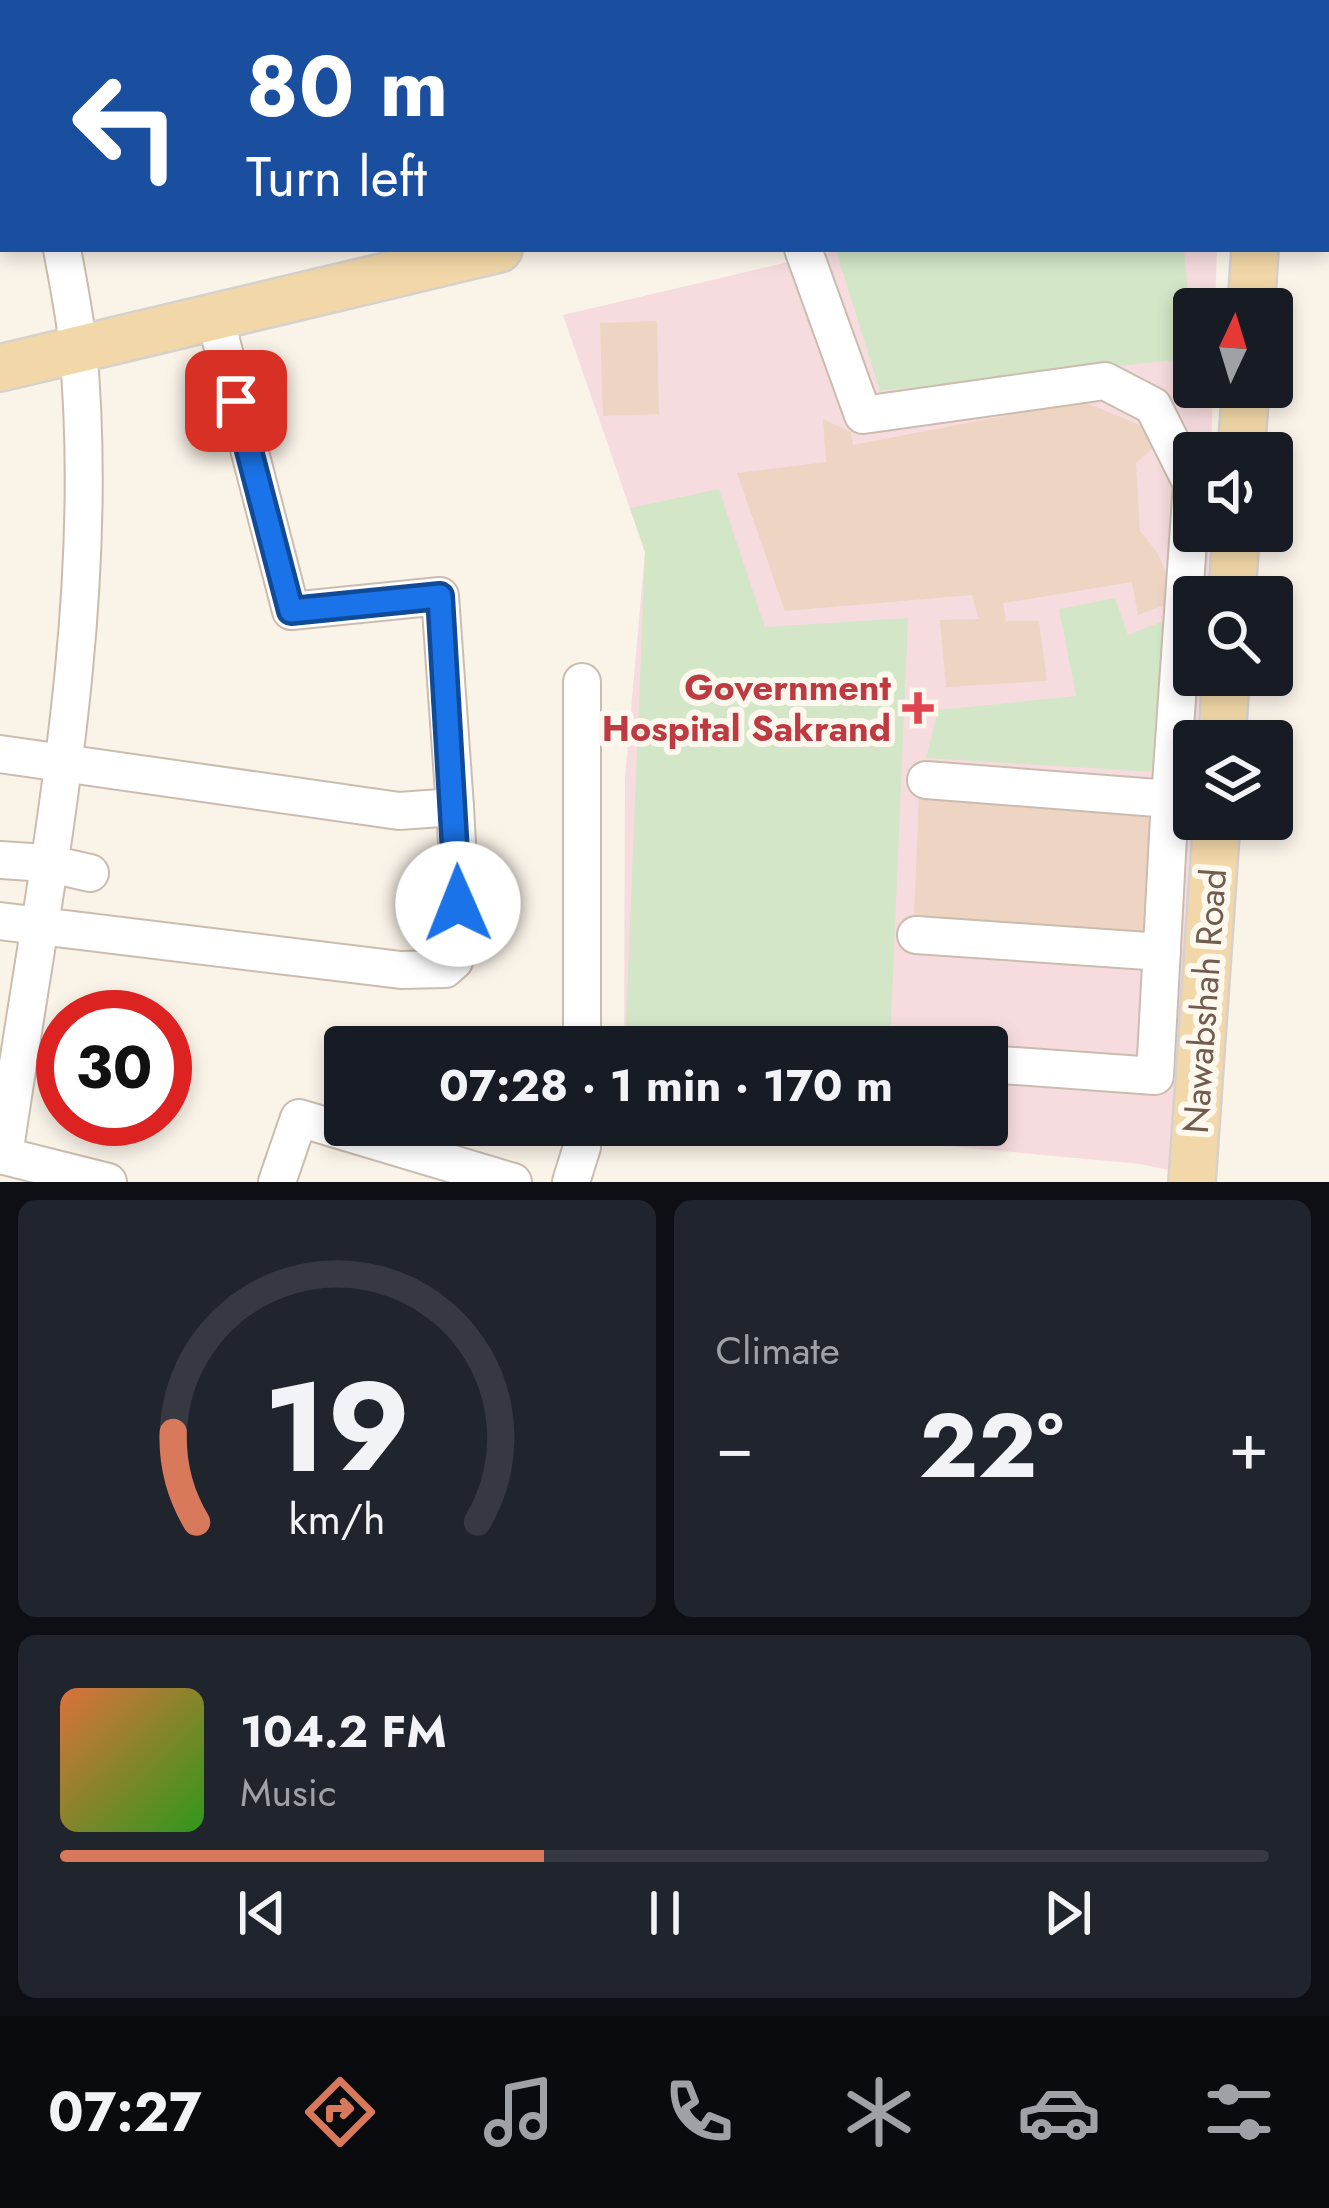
<!DOCTYPE html>
<html lang="en">
<head>
<meta charset="utf-8">
<style>
	body { margin:0; font-family:Jost,sans-serif; background:#20242c; color:#f1f3f6; height:100vh; display:flex; flex-direction:column; font-size:45px; white-space:nowrap }
	* { box-sizing:border-box; margin:0 }
	p { font-size:39px; color:#9ea1a6 }
	.icon { flex:none; width:66px; height:66px; fill:none; stroke:currentColor; stroke-width:2; stroke-linecap:round; stroke-linejoin:round }
	.map { position:relative; height:1182px; overflow:hidden }
	.side { display:flex; flex-direction:column; gap:18px; padding:18px; background:#0d0f14; flex:1 }
	.side>* { flex:none }
	.top-card { position:absolute; left:0px; top:0px; width:1329px; height:252px; box-shadow:0 6px 18px #0003; background:#1a4fa0; color:#fff; overflow:hidden }
	.needle { width:78px; rotate:4deg }
	.tools { position:absolute; left:1173px; top:288px; display:grid; gap:24px }
	.tools a { display:grid; place-items:center; width:120px; height:120px; border-radius:12px; background:#171b24; box-shadow:0 6px 18px #0003; font-size:60px }
	.speed { position:absolute; left:36px; top:990px; display:flex; gap:24px; font-size:60px; font-weight:700; text-align:center }
	.speed>* { display:grid; place-content:center; width:156px; height:156px; border-radius:50%; background:#171b24; box-shadow:0 6px 18px #0003; line-height:1 }
	.speed .limit { border:18px solid #d22; background:#fff; color:#111 }
	.pin { position:absolute; display:grid; place-items:center; width:102px; height:102px; color:#fff; margin:-51px; border-radius:24px; box-shadow:0 6px 18px #0006 }
	.me { position:absolute; width:132px; margin:-66px; rotate:359deg; stroke-linejoin:round; filter:drop-shadow(0 0 9px #0008) }
	.turn { display:flex; align-items:center; gap:42px; height:252px; padding:0 48px; font-size:54px }
	.turn .icon { width:156px; height:156px; stroke-width:2.5 }
	.turn b { display:block; font-size:84px; line-height:102px }
	.big { font-size:90px; font-weight:700; line-height:1.1 }
	.side .widget { flex:1; display:flex; flex-direction:column; justify-content:center; gap:18px; min-width:0; padding:0 42px; border-radius:18px; background:#20242c }
	.side .dial { align-items:center; gap:0 }
	.dial svg { height:312px; overflow:visible; fill:none; stroke:#363941; stroke-width:7; stroke-linecap:round; text-anchor:middle }
	.dial text { fill:#f1f3f6; stroke:none }
	.song { display:flex; align-items:center; gap:36px }
	.cover { width:144px; height:144px; border-radius:18px; background:linear-gradient(135deg,hsl(20 70% 55%),hsl(110 70% 35%)) }
	.played { height:12px; border-radius:6px; background:linear-gradient(90deg,#d7795a 40%,#363941 40%) }
	.keys { display:flex; justify-content:space-around; direction:ltr }
	.heat { display:flex; justify-content:space-between; align-items:center; font-size:66px; direction:ltr }
	.side .tiles { flex:1; display:grid; gap:18px; grid-template-columns:1fr 1fr }
	.widget:last-child { grid-column:span 2 }
	.trip { position:absolute; left:324px; top:1026px; width:684px; height:120px; border-radius:12px; background:#171b24; box-shadow:0 6px 18px #0003; font-weight:700; line-height:120px; text-align:center }
	.dock { display:flex; height:192px; justify-content:space-around; align-items:center; background:#090b0e; color:#9ea1a6 }
	.dock .icon { width:84px; height:84px }
	.dock .active { color:#d7795a }
	.dock b { font-size:54px; color:#f1f3f6 }
	.map>svg:first-child { display:block }
	.medical { fill:#f7dcdf }
	.green { fill:#d3e6c8 }
	.building { fill:#edd4c3 }
	.lines { fill:none; stroke-linecap:round; stroke-linejoin:round }
	.minor-casing { stroke:#cbbcaf; stroke-width:40 }
	.major-casing { stroke:#d7d1ce; stroke-width:50 }
	.minor { stroke:#fff; stroke-width:36 }
	.major { stroke:#f2d8a8; stroke-width:45 }
	.route-casing { stroke:#114b97; stroke-width:30 }
	.route { stroke:#1a73e8; stroke-width:21 }
	.health-dot { fill:#e0444e; stroke:#fdf8ee; stroke-width:4.5 }
	.labels { text-anchor:middle; stroke-width:12; stroke-linejoin:round; paint-order:stroke }
	.health-label { font-size:36px; font-weight:bold; fill:#be3a42; stroke:#fdf8ee; text-anchor:end }
	.street-label { font-size:36px; fill:#715c4f; stroke:#fdf8ee }
</style>
</head>
<body>
<div class="map">
<svg width="1329" height="1182" viewBox="0 0 1329 1182">
	<rect width="100%" height="100%" fill="#faf3e8"/>
	<path class="medical" d="M844,249h373l-2,60h-21v78h19l-2,66h-17v78h15l-1,66h-14v78h12l-2,66h-10v78h8l-10,356 -52,-11 -418,-39h265v-78h-363l1,-269 20,-226 -82,-237z"/>
	<g class="green">
		<path d="M844,249h340l10,109 -314,33 -44,-140z"/>
		<path d="M719,489l46,138 143,-9 -18,429h-265l20,-495 -15,-44z"/>
		<path d="M1115,598l13,37 35,-14 -10,151 -227,-14 12,-48 138,-14 -17,-87z"/>
	</g>
	<g class="building">
		<path d="M657,321l2,93 -56,2 -3,-93z"/>
		<path d="M1082,401l67,28 5,18 -18,16 4,68 17,21 21,48 -40,15 -6,-33 -129,21 3,18h33l8,60 -101,6 -6,-67 39,-1 -7,-24 -187,16 -48,-138 89,-11 -3,-43 28,13 2,13z"/>
		<path d="M919,794l236,14 -9,126 -232,-16z"/>
	</g>
	<g class="lines">
		<g class="minor-casing">
			<g id="minor">
				<path d="M74,0v3"/>
				<path d="M0,1l21,2"/>
				<path d="M0,93l3,1"/>
				<path d="M0,208h3"/>
				<path d="M803,249l60,166 242,-34 48,25 39,78 -22,315"/>
				<path d="M215,317l76,294 149,-15 15,211"/>
				<path d="M0,754l399,57 56,-4 4,73 -5,81 -9,8 -44,1 -401,-49"/>
				<path d="M926,780l244,19 -15,277 -168,-12"/>
				<path d="M0,860l46,3 44,10"/>
				<path d="M916,935l246,17"/>
				<path d="M582,1047v-365"/>
				<path d="M0,1155l4,1c38,-265 99,-539 74,-808 -3,-33 -10,-66 -16,-99"/>
				<path d="M4,1156l104,26"/>
				<path d="M277,1182l22,-64 214,64"/>
				<path d="M571,1182l11,-35v-22"/>
			</g>
		</g>
		<g class="major-casing">
			<g id="major">
				<path d="M1281,3l1,-3"/>
				<path d="M1251,309l4,-60"/>
				<path d="M0,368l499,-119"/>
				<path d="M1241,453l5,-66"/>
				<path d="M1232,597l4,-66"/>
				<path d="M1222,741l4,-66"/>
				<path d="M1192,1182l25,-363"/>
			</g>
		</g>
		<use href="#minor" class="minor"/>
		<use href="#major" class="major"/>
	</g>
	<g class="lines">
		<g class="route-casing">
			<path id="route" d="M236,401l55,210 149,-15 18,308"/>
		</g>
		<use href="#route" class="route"/>
	</g>
	<path class="health-dot" d="M912 690h12v12h12v12h-12v12h-12v-12h-12v-12h12z"/>
	<g class="labels">
		<g class="health-label">
			<text x="891" y="700">Government<tspan x="891" dy="41">Hospital Sakrand</tspan></text>
		</g>
		<g class="street-label">
			<text transform="translate(1204 1001) rotate(-86)" y="13">Nawabshah Road</text>
		</g>
	</g>
</svg>
<div class="tools">
<a><svg class="needle" viewBox="-14 -14 28 28"><path d="M0-13l5 13h-10z" fill="#e53935"/><path d="M0 13l5-13h-10z" fill="#9ea1a6"/></svg></a>
<a><svg class="icon" aria-label="sound" viewBox="0 0 24 24"><path d="M4 9h4l5-4v14l-5-4H4zM17 9q2 3 0 6"/></svg></a>
<a><svg class="icon" aria-label="search" viewBox="0 0 24 24"><circle cx="10" cy="10" r="6"/><path d="M15 15l6 6"/></svg></a>
<a><svg class="icon" aria-label="layers" viewBox="0 0 24 24"><path d="M12 4l9 5-9 5-9-5zM3 14l9 5 9-5"/></svg></a>
</div>
<div class="speed"><div class="limit">30</div></div>
<div class="pin" style="left:236px;top:401px;background:#d93025"><svg class="icon" aria-label="arrive" viewBox="0 0 24 24"><path d="M6 21V4h12l-3 4 3 4H6"/></svg></div>
<svg class="me" style="left:458px;top:904px" viewBox="-20 -20 40 40"><circle r="19" fill="#fff"/><path d="M0-13L10 11 0 6-10 11z" fill="#1a73e8"/></svg>
<div class="trip">07:28 · 1 min · 170 m</div>
<div class="top-card">
<div class="turn"><svg class="icon" aria-label="left" viewBox="0 0 24 24"><path d="M17 20v-9H6M10 6l-5 5 5 5"/></svg><div><b>80 m</b>Turn left</div></div>
</div>
</div>
<section class="side">
<div class="tiles">
<div class="widget dial"><svg viewBox="0 0 100 80">
<path d="M14 69A42 42 0 1 1 86 69"/>
<path d="M14 69A42 42 0 0 1 8 46" stroke="#d7795a"/>
<text x="50" y="56" font-size="32" font-weight="700">19</text>
<text x="50" y="72" font-size="11">km/h</text>
</svg></div>
<div class="widget"><p>Climate</p>
<div class="heat"><a>−</a><b class="big">22°</b><a>+</a></div>
</div>
<div class="widget">
<div class="song"><i class="cover"></i><div><b>104.2 FM</b><p>Music</p></div></div>
<div class="played"></div>
<div class="keys"><svg class="icon" aria-label="previous" viewBox="0 0 24 24"><path d="M18 5L8 12l10 7zM5 5v14"/></svg><svg class="icon" aria-label="pause" viewBox="0 0 24 24"><path d="M8 5v14M16 5v14"/></svg><svg class="icon" aria-label="next" viewBox="0 0 24 24"><path d="M6 5l10 7-10 7zM19 5v14"/></svg></div>
</div>
</div>
</section>
<nav class="dock">
<b>07:27</b>
<svg class="icon active" aria-label="directions" viewBox="0 0 24 24"><path d="M12 3l9 9-9 9-9-9zM9 14v-3h6M13 9l2 2-2 2"/></svg>
<svg class="icon" aria-label="music" viewBox="0 0 24 24"><path d="M9 18V5l10-2v13"/><circle cx="6" cy="18" r="3"/><circle cx="16" cy="16" r="3"/></svg>
<svg class="icon" aria-label="phone" viewBox="0 0 24 24"><path d="M5 4h4l2 5-3 2q2 4 5 5l2-3 5 2v4C11 20 4 13 5 4z"/></svg>
<svg class="icon" aria-label="climate" viewBox="0 0 24 24"><path d="M12 3v18M4 7l16 10M4 17L20 7"/></svg>
<svg class="icon" aria-label="car" viewBox="0 0 24 24"><path d="M5 17H2v-5l4-1 3-4h7l3 4 3 1v5h-3M9 17h6M6 11h13"/><circle cx="7" cy="17" r="2"/><circle cx="17" cy="17" r="2"/></svg>
<svg class="icon" aria-label="filters" viewBox="0 0 24 24"><path d="M4 7h16M4 17h16"/><circle cx="9" cy="7" r="2"/><circle cx="15" cy="17" r="2"/></svg>
</nav>
</body>
</html>
